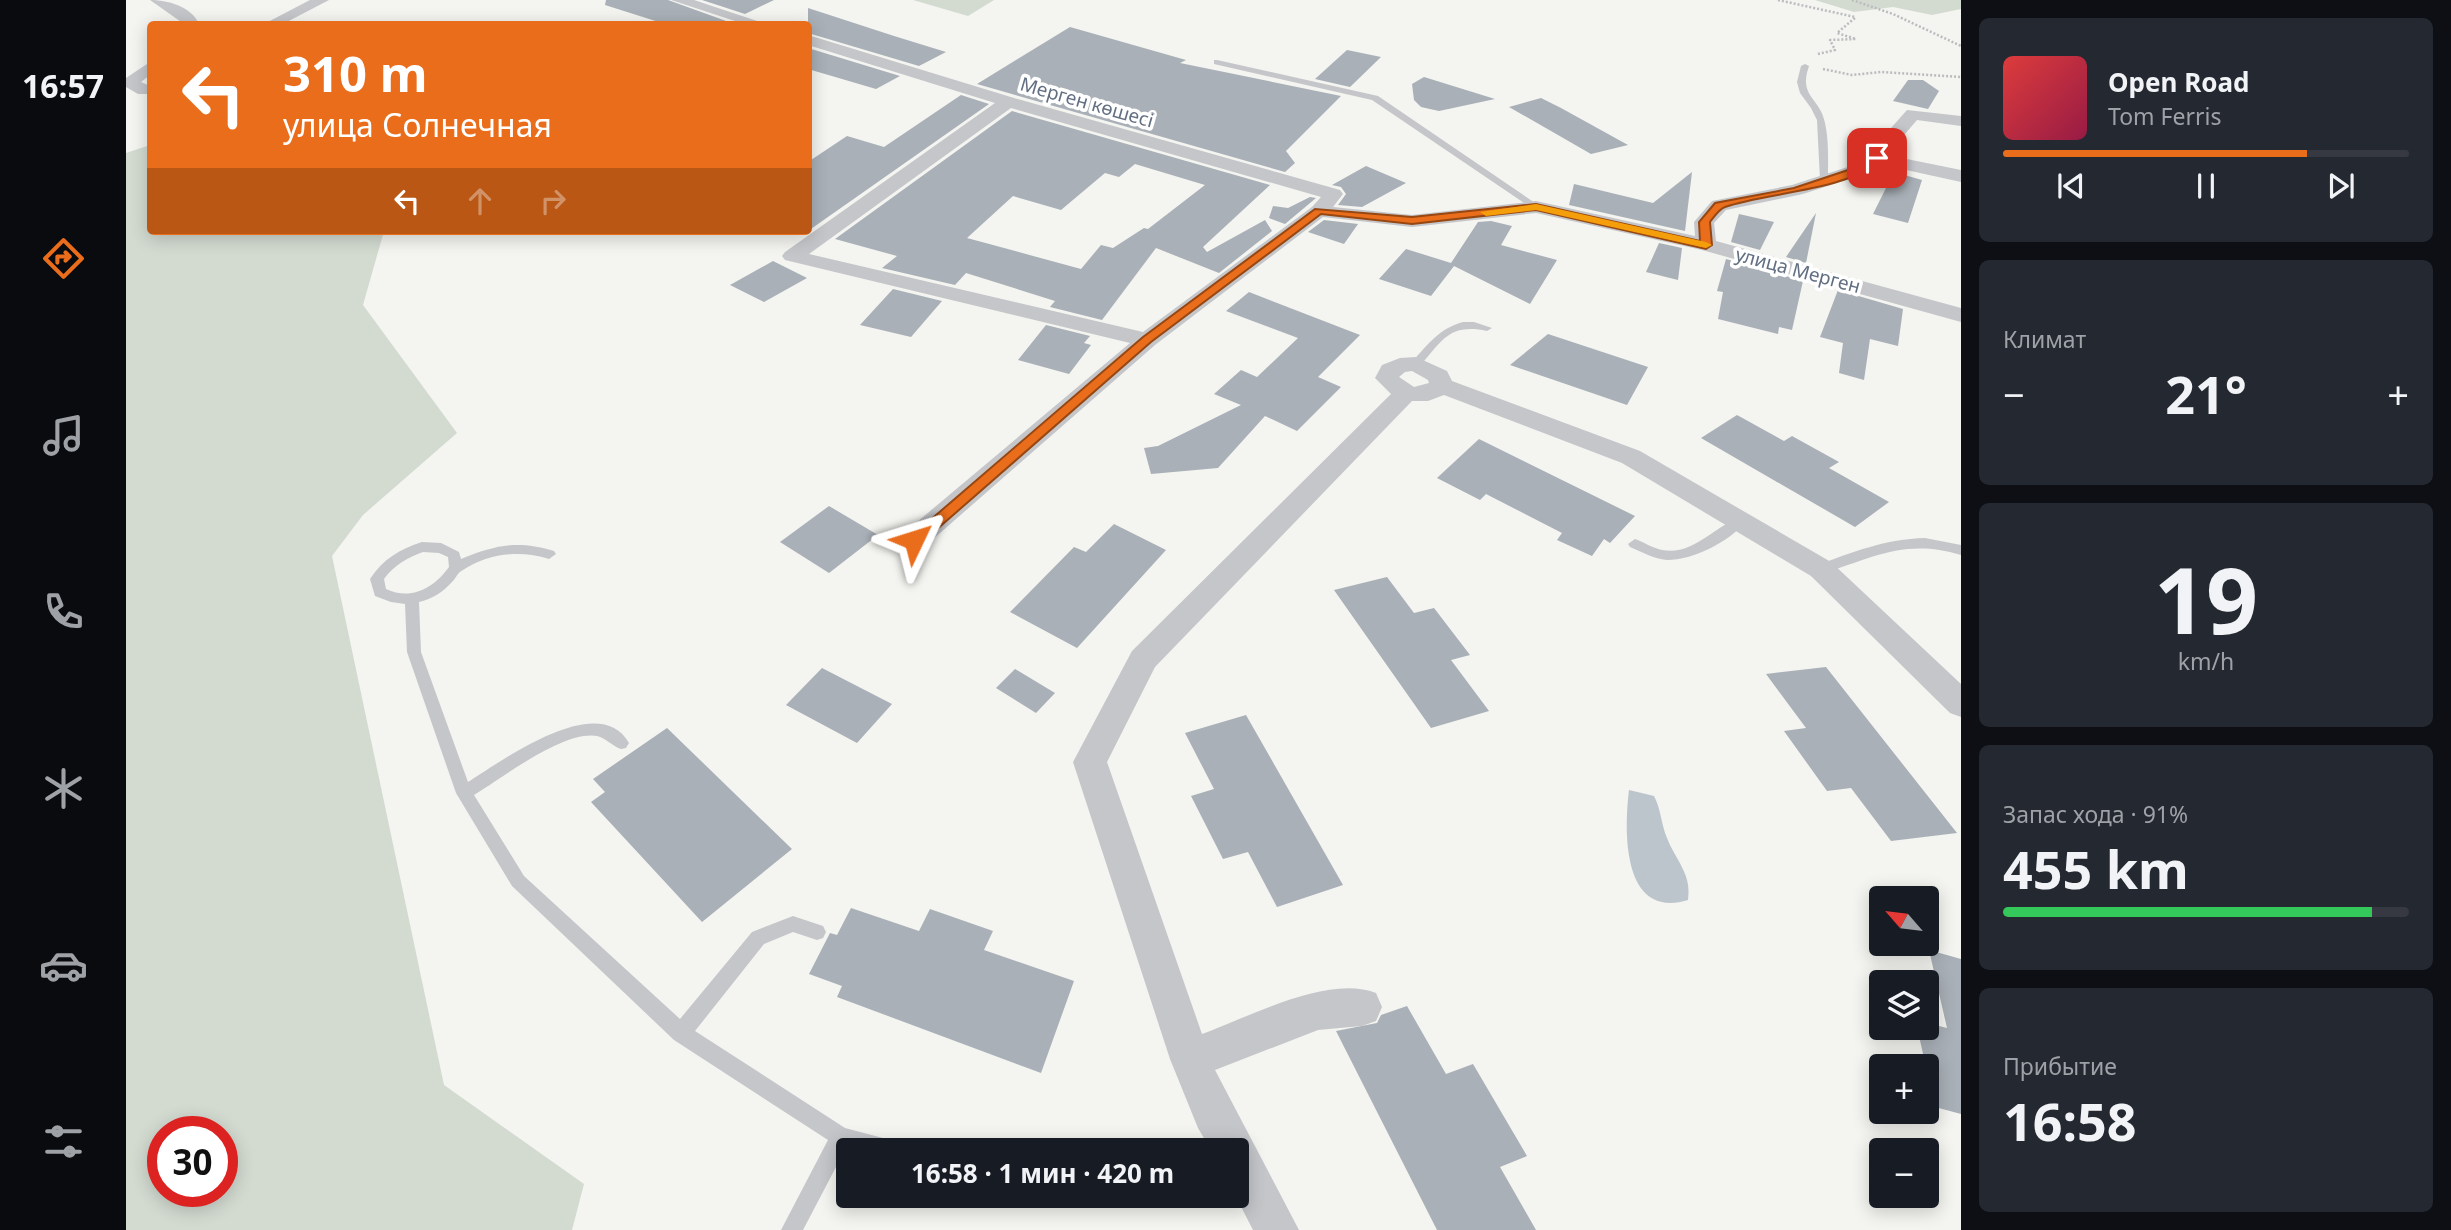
<!DOCTYPE html>
<html lang="ru">
<head>
<meta charset="utf-8">
<style>
	body { margin:0; font-family:"Noto Sans",sans-serif; background:#242831; color:#f1f3f6; height:100vh; display:flex; flex-direction:column; font-size:26px; white-space:nowrap }
	* { box-sizing:border-box; margin:0 }
	p { font-size:23px; color:#9ea1a6 }
	.icon { flex:none; width:38px; height:38px; fill:none; stroke:currentColor; stroke-width:2; stroke-linecap:round; stroke-linejoin:round }
	.map { position:relative; flex:1; overflow:hidden }
	.drawer { display:flex; flex-direction:column; gap:18px; padding:18px; background:#0d0f14; width:490px }
	.drawer>* { flex:none }
	.top-card { position:absolute; left:21px; top:21px; width:665px; height:214px; border-radius:7px; box-shadow:0 4px 18px #0003; background:#e96d1b; color:#fff; overflow:hidden }
	.needle { width:46px; rotate:298deg }
	.buttons { position:absolute; left:1743px; top:886px; display:grid; gap:14px }
	.buttons a { display:grid; place-items:center; width:70px; height:70px; border-radius:7px; background:#171b24; box-shadow:0 4px 18px #0003; font-size:35px }
	.speed { position:absolute; left:21px; top:1116px; display:flex; gap:14px; font-size:35px; font-weight:700; text-align:center }
	.speed>* { display:grid; place-content:center; width:91px; height:91px; border-radius:50%; background:#171b24; box-shadow:0 4px 18px #0003; line-height:1 }
	.speed .limit { border:10px solid #d22; background:#fff; color:#111 }
	.pin { position:absolute; display:grid; place-items:center; width:60px; height:60px; color:#fff; margin:-30px; border-radius:14px; box-shadow:0 4px 10px #0006 }
	.me { position:absolute; width:77px; margin:-38px; rotate:49deg; stroke-linejoin:round; filter:drop-shadow(0 0 5px #0008) }
	.turn { display:flex; align-items:center; gap:24px; height:147px; padding:0 21px; font-size:32px }
	.turn .icon { width:91px; height:91px; stroke-width:2.5 }
	.turn b { display:block; font-size:49px; line-height:60px }
	.lanes { display:flex; align-items:center; height:66px; padding:0 21px; background:#0003; justify-content:center; gap:35px; direction:ltr }
	.lanes .off { opacity:.35 }
	.big { font-size:52px; font-weight:700; line-height:1.1 }
	.drawer .tile { flex:1; display:flex; flex-direction:column; justify-content:center; gap:10px; min-width:0; padding:0 24px; border-radius:10px; background:#242831 }
	.drawer .dial { align-items:center; gap:0 }
	.dial b { font-size:91px; line-height:1 }
	.song { display:flex; align-items:center; gap:21px }
	.cover { width:84px; height:84px; border-radius:10px; background:linear-gradient(135deg,hsl(0 70% 55%),hsl(340 70% 35%)) }
	.played { height:7px; border-radius:4px; background:linear-gradient(90deg,#e96d1b 75%,#363941 75%) }
	.keys { display:flex; justify-content:space-around; direction:ltr }
	.heat { display:flex; justify-content:space-between; align-items:center; font-size:38px; direction:ltr }
	.charge { height:10px; border-radius:5px; background:linear-gradient(90deg,#34c759 91%,#363941 0) }
	.trip { position:absolute; left:710px; top:1138px; width:413px; height:70px; border-radius:7px; background:#171b24; box-shadow:0 4px 18px #0003; font-weight:700; line-height:70px; text-align:center }
	main { display:flex; flex:1; min-height:0 }
	.menu { display:flex; flex-direction:column; width:126px; justify-content:space-around; align-items:center; background:#090b0e; color:#9ea1a6 }
	.menu .icon { width:49px; height:49px }
	.menu .selected { color:#e96d1b }
	.menu b { font-size:32px; color:#f1f3f6 }
	.map>svg:first-child { display:block }
	.green { fill:#d3dbd1; fill-rule:evenodd }
	.water { fill:#bcc5cc }
	.building { fill:#a9b0b7; fill-rule:evenodd }
	.lines { fill:none; stroke-linecap:round; stroke-linejoin:round }
	.path { stroke:#bbbcbf; stroke-width:2.5; stroke-dasharray:2 2; stroke-linecap:butt }
	.lane { fill:#c4c6ca; fill-rule:evenodd }
	.street { fill:#c4c6ca; fill-rule:evenodd }
	.route { fill:#e96d1b; stroke:#974712; stroke-width:2 }
	.slow { fill:#f59e0b }
	.labels { text-anchor:middle; stroke-width:7; stroke-linejoin:round; paint-order:stroke }
	.far-street-label { font-size:19px; fill:#626f82; stroke:#fff }
</style>
</head>
<body>
<main>
<nav class="menu">
<b>16:57</b>
<svg class="icon selected" aria-label="directions" viewBox="0 0 24 24"><path d="M12 3l9 9-9 9-9-9zM9 14v-3h6M13 9l2 2-2 2"/></svg>
<svg class="icon" aria-label="music" viewBox="0 0 24 24"><path d="M9 18V5l10-2v13"/><circle cx="6" cy="18" r="3"/><circle cx="16" cy="16" r="3"/></svg>
<svg class="icon" aria-label="phone" viewBox="0 0 24 24"><path d="M5 4h4l2 5-3 2q2 4 5 5l2-3 5 2v4C11 20 4 13 5 4z"/></svg>
<svg class="icon" aria-label="climate" viewBox="0 0 24 24"><path d="M12 3v18M4 7l16 10M4 17L20 7"/></svg>
<svg class="icon" aria-label="car" viewBox="0 0 24 24"><path d="M5 17H2v-5l4-1 3-4h7l3 4 3 1v5h-3M9 17h6M6 11h13"/><circle cx="7" cy="17" r="2"/><circle cx="17" cy="17" r="2"/></svg>
<svg class="icon" aria-label="filters" viewBox="0 0 24 24"><path d="M4 7h16M4 17h16"/><circle cx="9" cy="7" r="2"/><circle cx="15" cy="17" r="2"/></svg>
</nav>
<div class="map">
<svg width="1835" height="1230" viewBox="0 0 1835 1230">
	<rect width="100%" height="100%" fill="#f4f4f0"/>
	<g class="green">
		<path d="M787,0h81l-26,16z"/>
		<path d="M1689,0h146v9l-29,6 -39,-8 -39,5z"/>
		<path d="M24,145v86h234l-21,74 94,128 -94,82 -31,41 112,529 140,99 -12,46h-446v-1077zM96,1132v60h-59v-60z"/>
	</g>
	<path class="water" d="M1503,790l25,6c7,13 7,28 13,42 9,23 25,36 21,62 -66,20 -64,-69 -59,-110z"/>
	<g class="building">
		<path d="M480,0h62l61,22 -6,2h-58l-60,-19z"/>
		<path d="M576,0h72l-29,14z"/>
		<path d="M682,8l86,28 52,16 -27,14 -111,-33z"/>
		<path d="M944,27l116,33 -6,3 161,33 -55,55 9,12 -10,9 -308,-88z"/>
		<path d="M682,48l92,28 -24,13 -68,-20z"/>
		<path d="M1221,50l34,7 -31,30 -35,-8z"/>
		<path d="M1298,77l71,22 -56,12 -18,-4 -7,-7 -2,-16z"/>
		<path d="M1782,80h15l16,11 -11,18 -35,-8z"/>
		<path d="M835,95l28,9 -181,127v-69l39,-26 37,11z"/>
		<path d="M1415,98l20,10 67,37 -37,9 -82,-47z"/>
		<path d="M886,111l258,74 -67,62 4,5 58,-32 7,11 -53,42 -63,-25 -54,72 -52,-13 5,-6 -89,-28 -11,12 -73,-17 15,-12 -62,-17zM1009,164l70,21 -57,44 -4,-1 -31,20 -12,-3 -20,24 -114,-31 46,-42 48,14 44,-37 14,4z"/>
		<path d="M1240,166l40,17 -44,24 -24,-2 8,-11 -5,-7 -9,-2z"/>
		<path d="M1566,172l-7,59 -116,-26 5,-21 79,19z"/>
		<path d="M1768,172l28,8 -14,43 -35,-9z"/>
		<path d="M1184,197l6,1 -31,26 -16,-6 4,-12 15,2z"/>
		<path d="M1690,213l-10,50 -20,-6z"/>
		<path d="M1613,214l35,8 -14,28 -29,-8z"/>
		<path d="M1198,220l34,4 -14,20 -36,-12z"/>
		<path d="M1365,221l21,5 -11,19 56,15 -27,44 -76,-38 -23,30 -52,-17 27,-30 45,14 27,-41z"/>
		<path d="M1533,243l23,5 -4,32 -32,-8z"/>
		<path d="M1600,259l77,22 -11,49 -13,-3 -1,7 -60,-15 5,-27 -6,-1z"/>
		<path d="M647,261l34,17 -43,24 -34,-17z"/>
		<path d="M767,289l49,12 -31,36 -51,-12z"/>
		<path d="M1712,290l65,19 -5,37 -28,-7 -6,41 -25,-7 4,-30 -23,-6z"/>
		<path d="M1123,292l111,43 -42,42 23,10 -44,44 -32,-15 -47,52 -67,6 -7,-26 14,-2 83,-41 -27,-11 27,-24 16,7 41,-39 -72,-27z"/>
		<path d="M920,325l44,11 -6,7 7,2 -22,29 -51,-14z"/>
		<path d="M1422,334l100,33 -21,38 -117,-40z"/>
		<path d="M1611,415l47,26 8,-5 47,26 -10,6 60,34 -34,25 -154,-89z"/>
		<path d="M1353,439l156,77 -25,27 -6,-4 -12,17 -35,-16 5,-7 -76,-39 -6,6 -43,-22z"/>
		<path d="M703,506l49,29 -49,38 -49,-31z"/>
		<path d="M988,524l52,26 -89,98 -67,-36 64,-65 12,5z"/>
		<path d="M1261,577l27,36 20,-5 36,47 -19,5 38,51 -58,17 -97,-138z"/>
		<path d="M1700,667l131,166 -66,8 -40,-53 -24,3 -43,-60 22,-3 -40,-54z"/>
		<path d="M696,668l70,36 -35,39 -71,-38z"/>
		<path d="M889,669l40,24 -19,20 -40,-25z"/>
		<path d="M1120,715l97,170 -66,22 -29,-55 -25,7 -32,-63 23,-7 -29,-56z"/>
		<path d="M541,728l125,121 -90,73 -111,-120 14,-10 -12,-13z"/>
		<path d="M725,908l68,23 11,-22 63,22 -9,19 90,31 -33,92 -204,-76 5,-11 -33,-12 21,-41 7,2z"/>
		<path d="M1803,950l32,9v155l-26,-7 -18,-80h10v-4l20,5z"/>
		<path d="M1281,1006l39,68 27,-10 54,92 -27,11 36,63h-99l-101,-199 41,-8 4,-8z"/>
	</g>
	<g class="lines">
		<g class="path">
			<path d="M1652,0l77,17"/>
			<path d="M1726,0l41,14 68,32"/>
			<path d="M1692,54l17,-4 -5,-10 26,-1 -19,-6 19,-16"/>
			<path d="M1697,69l29,6 29,-3 80,5"/>
		</g>
		<g class="lane">
			<path d="M1091,60l161,36 163,111 -8,2 -161,-109 -158,-36v-4z"/>
			<path d="M1679,64l4,2c-11,31 11,31 16,57 4,18 3,38 3,57l-4,3 -4,-3 -3,-60 -6,-12 -11,-15 -3,-11 4,-16z"/>
			<path d="M1337,322h11l18,6 -5,3c-38,-8 -45,10 -67,35h-8v-4c16,-18 28,-34 51,-40z"/>
			<path d="M1613,518l6,4c-16,20 -52,38 -78,38 -13,-1 -25,-8 -37,-13l-2,-3 7,-5c9,3 17,9 27,11 31,6 51,-23 77,-32z"/>
			<path d="M1799,538l36,7v10c-56,-17 -88,3 -140,19l-7,-5 2,-3c36,-14 70,-27 109,-28z"/>
			<path d="M296,542l19,1 18,9 2,7c35,-14 56,-19 93,-8l2,3 -7,5c-28,-9 -61,-6 -86,11 -5,2 -7,8 -11,12 -9,10 -20,17 -33,20l2,50 47,130c32,-20 131,-93 161,-39l-3,5 -5,1c-9,-3 -15,-11 -24,-13 -33,-6 -95,42 -123,59l50,81 156,143 72,-87 41,-16 30,10 3,6 -3,6 -6,2 -24,-8 -29,12 -69,87 150,97 57,15 3,7 -59,-2 -43,82h-22l47,-90 -154,-100 -162,-154 -56,-93 -49,-141 -2,-48 -14,-2 -16,-6 -5,-17c13,-20 30,-30 52,-37zM297,552l16,1 9,4 1,10c-15,21 -38,34 -63,22l-2,-10c10,-14 23,-21 39,-27z"/>
		</g>
		<g class="street">
			<path d="M24,0c17,0 41,6 49,24h-15z"/>
			<path d="M184,0h19l-46,24h-19z"/>
			<path d="M545,0h23l72,24h-22z"/>
			<path d="M682,35l206,63 326,92 3,4 -10,13 79,8 124,-14 159,35 -1,-14 18,-21 80,-16 68,-22 47,-53 54,6v10l-44,-6 -30,35 74,15v12l-82,-18 -5,7 -71,23 -77,16 -12,13 2,18 245,67v14l-259,-72 -166,-37 -124,14 -89,-10 -168,128 -231,202 -10,3 -10,-3 -4,-7 4,-7 226,-190 -345,-83 -3,-4 3,-4 210,-149 -187,-58zM885,108l310,89 -9,10 -169,125 -334,-78z"/>
			<path d="M24,62v13l-9,7 9,4v8h-12l-12,-7v-9z"/>
			<path d="M1290,357l31,14 5,10 188,70 191,111 130,122v33l-11,-4 -139,-137 -189,-113 -178,-68 -16,6h-16l-257,266 -48,95 95,272c47,-17 126,-60 174,-41l6,14 -6,14 -14,5 -44,4 -103,40 84,160h-46l-18,-35 2,-45h-26l-13,-22 -28,-69 -97,-297 59,-111 259,-257 -16,-16 7,-13 18,-7zM1286,371l16,9 1,3 -15,4 -15,-10 6,-5z"/>
		</g>
	</g>
	<path class="route" d="M1748,156l8,2c-31,33 -115,34 -157,49 -6,2 -11,10 -15,15l2,23 -6,4 -170,-39 -124,14 -91,-10 -170,128 -231,202 -6,1 -7,-5 236,-203 172,-128 97,8 124,-13 164,37 -1,-19 16,-19 79,-15 69,-23z"/>
	<path class="slow" d="M1410,204l170,38 6,3 -6,3 -170,-38 -50,6 -6,-4z"/>
	<g class="labels">
		<g class="far-street-label">
			<text transform="translate(961 102) rotate(16)" y="7">Мерген көшесі</text>
			<text transform="translate(1672 270) rotate(15)" y="7">улица Мерген</text>
		</g>
	</g>
</svg>
<div class="buttons">
<a><svg class="needle" viewBox="-14 -14 28 28"><path d="M0-13l5 13h-10z" fill="#e53935"/><path d="M0 13l5-13h-10z" fill="#9ea1a6"/></svg></a>
<a><svg class="icon" aria-label="layers" viewBox="0 0 24 24"><path d="M12 4l9 5-9 5-9-5zM3 14l9 5 9-5"/></svg></a>
<a>+</a>
<a>−</a>
</div>
<div class="speed"><div class="limit">30</div></div>
<div class="pin" style="left:1751px;top:158px;background:#d93025"><svg class="icon" aria-label="arrive" viewBox="0 0 24 24"><path d="M6 21V4h12l-3 4 3 4H6"/></svg></div>
<svg class="me" style="left:788px;top:540px" viewBox="-20 -20 40 40"><path d="M0-17L14 15 0 8-14 15z" fill="#e96d1b" stroke="#fff" stroke-width="4"/></svg>
<div class="trip">16:58 · 1 мин · 420 m</div>
<div class="top-card">
<div class="turn"><svg class="icon" aria-label="left" viewBox="0 0 24 24"><path d="M17 20v-9H6M10 6l-5 5 5 5"/></svg><div><b>310 m</b>улица Солнечная</div></div>
<div class="lanes"><svg class="icon" aria-label="left" viewBox="0 0 24 24"><path d="M17 20v-9H6M10 6l-5 5 5 5"/></svg><svg class="icon off" aria-label="ahead" viewBox="0 0 24 24"><path d="M12 20V5M6 11l6-6 6 6"/></svg><svg class="icon off" aria-label="right" viewBox="0 0 24 24"><path d="M7 20v-9h11M14 6l5 5-5 5"/></svg></div>
</div>
</div>
<section class="drawer">
<div class="tile">
<div class="song"><i class="cover"></i><div><b>Open Road</b><p>Tom Ferris</p></div></div>
<div class="played"></div>
<div class="keys"><svg class="icon" aria-label="previous" viewBox="0 0 24 24"><path d="M18 5L8 12l10 7zM5 5v14"/></svg><svg class="icon" aria-label="pause" viewBox="0 0 24 24"><path d="M8 5v14M16 5v14"/></svg><svg class="icon" aria-label="next" viewBox="0 0 24 24"><path d="M6 5l10 7-10 7zM19 5v14"/></svg></div>
</div>
<div class="tile"><p>Климат</p>
<div class="heat"><a>−</a><b class="big">21°</b><a>+</a></div>
</div>
<div class="tile dial"><b>19</b><p>km/h</p></div>
<div class="tile"><p>Запас хода · 91%</p><b class="big">455 km</b><div class="charge"></div></div>
<div class="tile"><p>Прибытие</p><b class="big">16:58</b></div>
</section>
</main>
</body>
</html>
